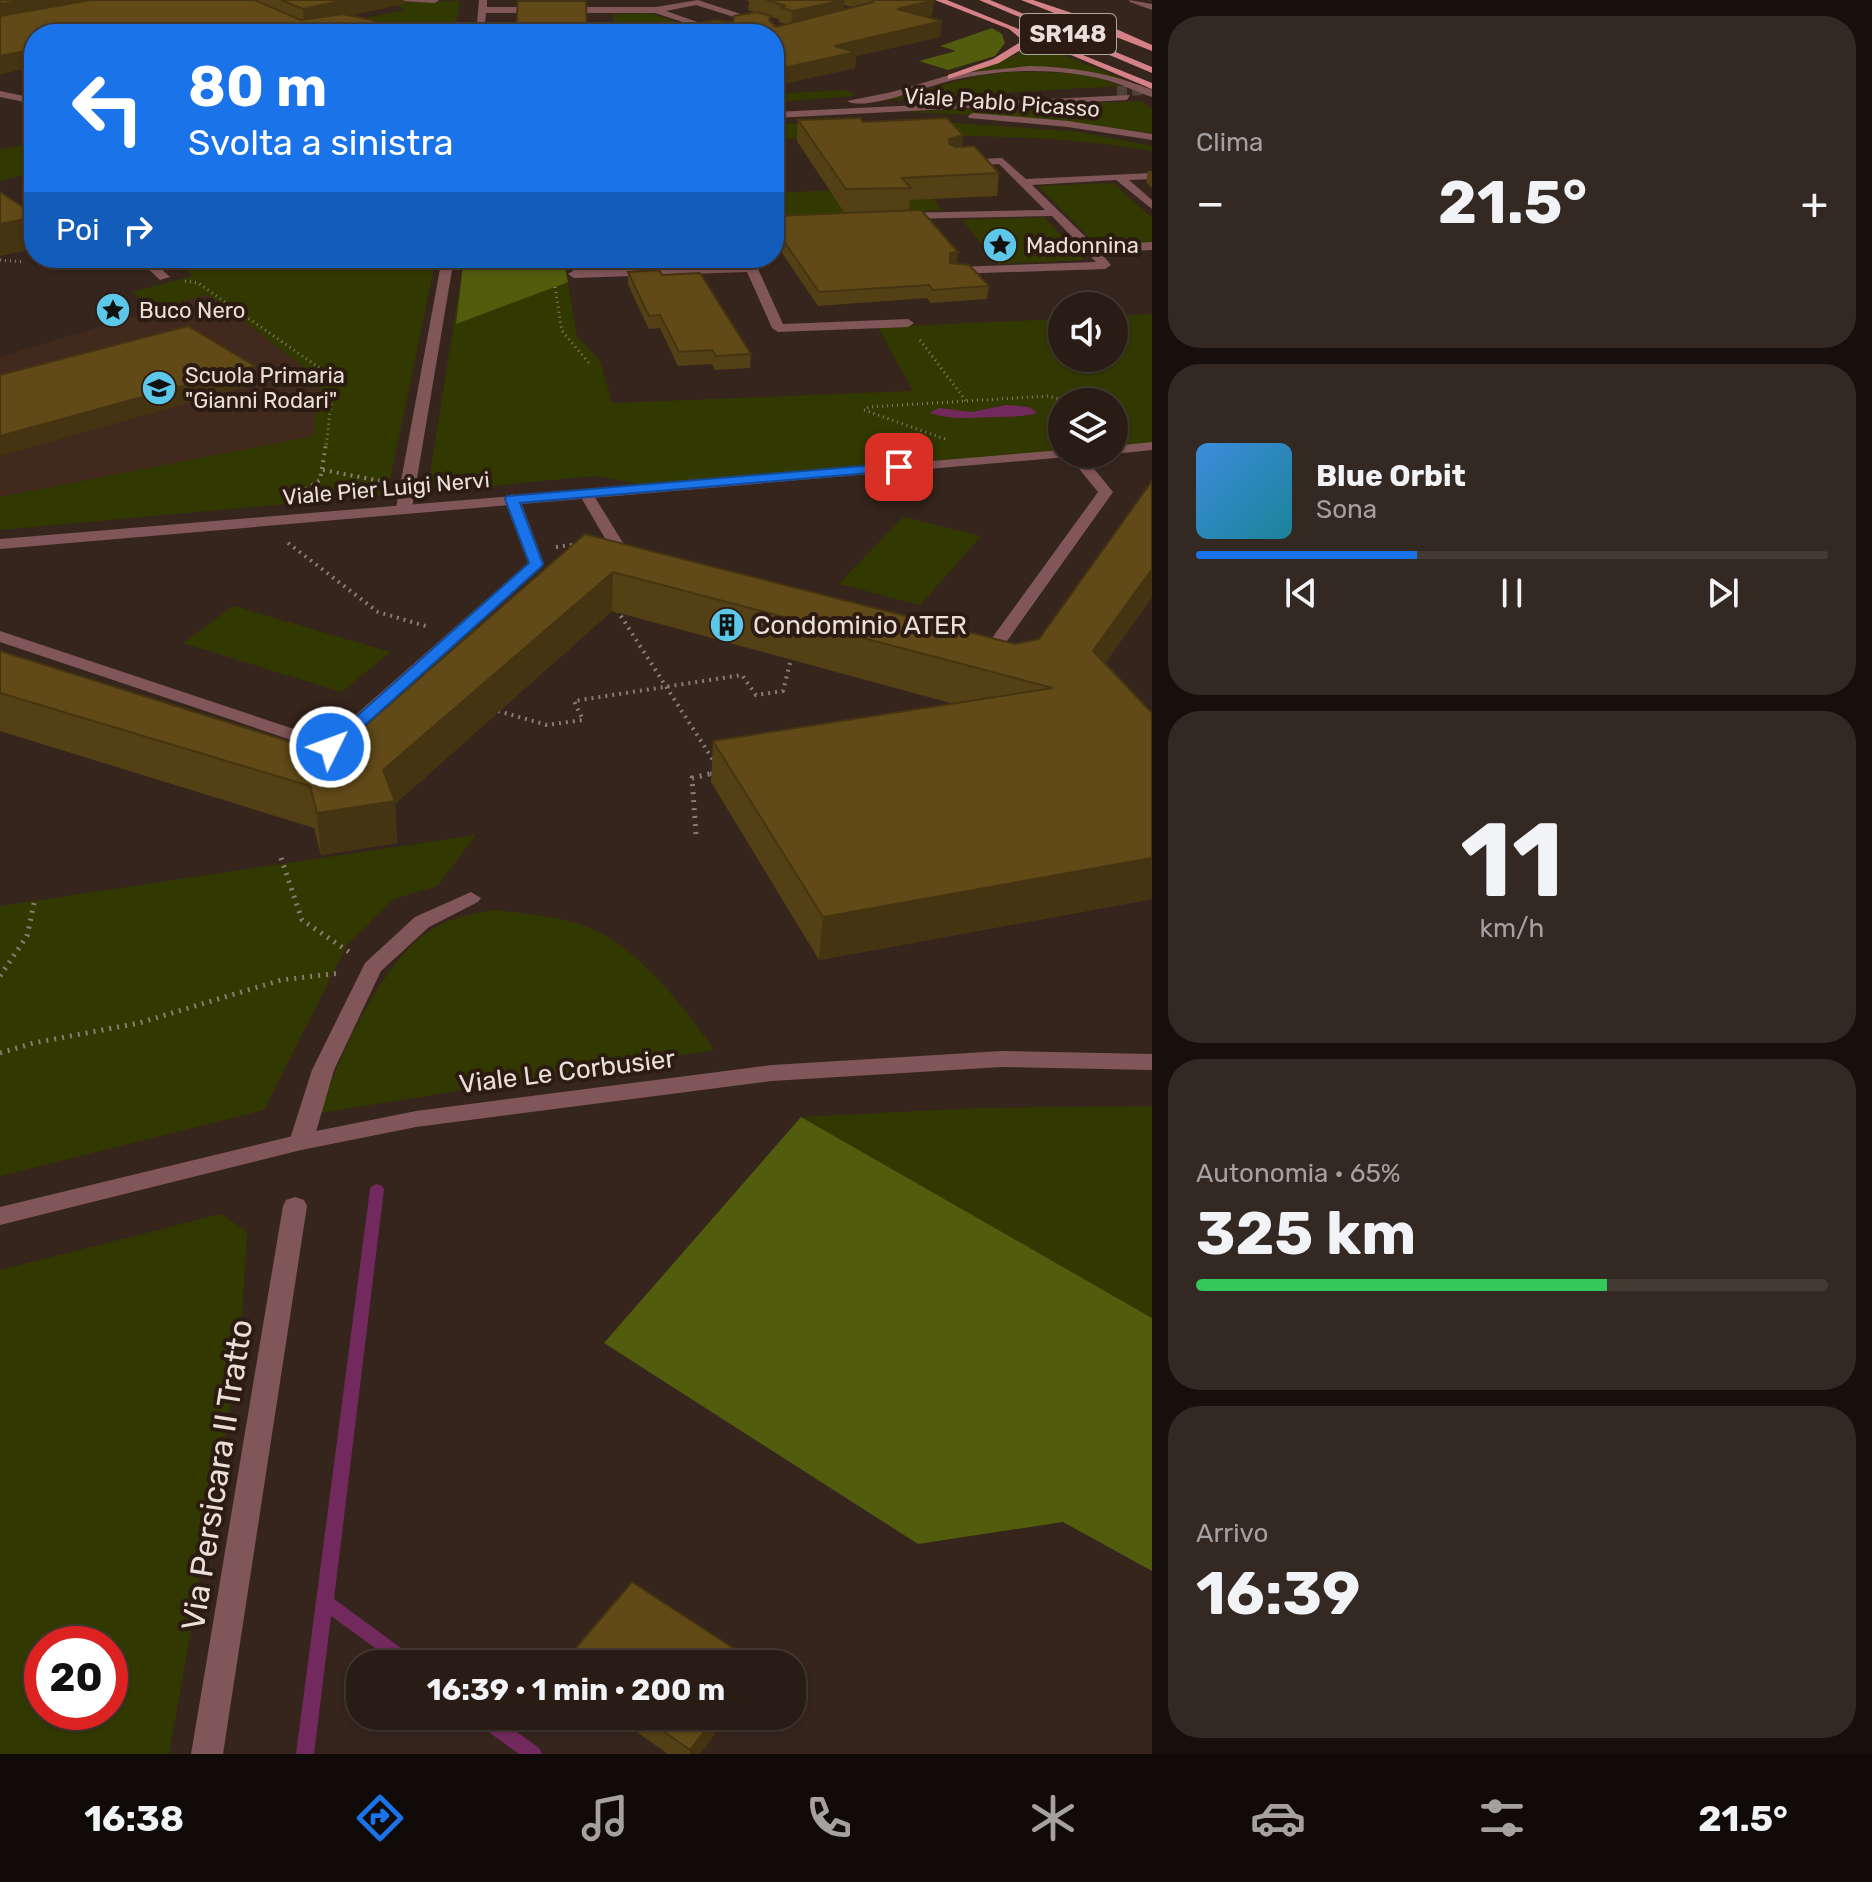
<!DOCTYPE html>
<html lang="it">
<head>
<meta charset="utf-8">
<style>
	body { margin:0; font-family:Rubik,sans-serif; background:#342922; color:#f1f3f6; height:100vh; display:flex; flex-direction:column; font-size:30px; white-space:nowrap }
	* { box-sizing:border-box; margin:0 }
	p { font-size:26px; color:#a5a1a0 }
	.icon { flex:none; width:44px; height:44px; fill:none; stroke:currentColor; stroke-width:2; stroke-linecap:round; stroke-linejoin:round }
	.map { position:relative; flex:1; overflow:hidden }
	.sheet { display:flex; flex-direction:column; gap:16px; padding:16px; background:#160f0c; width:720px }
	.sheet>* { flex:none }
	.guide { position:absolute; left:24px; top:24px; width:760px; height:244px; border-radius:32px; box-shadow:0 2px 6px #0004,0 0 0 2px #443a34; background:#1a73e8; color:#fff; overflow:hidden }
	.fabs { position:absolute; left:1048px; top:292px; display:grid; gap:16px }
	.fabs a { display:grid; place-items:center; width:80px; height:80px; border-radius:50%; background:#281c15; box-shadow:0 2px 6px #0004,0 0 0 2px #443a34; font-size:40px }
	.speed { position:absolute; left:24px; top:1626px; display:flex; gap:16px; font-size:40px; font-weight:700; text-align:center }
	.speed>* { display:grid; place-content:center; width:104px; height:104px; border-radius:50%; background:#281c15; box-shadow:0 2px 6px #0004,0 0 0 2px #443a34; line-height:1 }
	.speed .limit { border:12px solid #d22; background:#fff; color:#111 }
	.pin { position:absolute; display:grid; place-items:center; width:68px; height:68px; color:#fff; margin:-34px; border-radius:16px; box-shadow:0 4px 12px #0006 }
	.me { position:absolute; width:88px; margin:-44px; rotate:48deg; stroke-linejoin:round; filter:drop-shadow(0 0 6px #0008) }
	.turn { display:flex; align-items:center; gap:28px; height:168px; padding:0 32px; font-size:36px }
	.turn .icon { width:104px; height:104px; stroke-width:2.5 }
	.turn b { display:block; font-size:56px; line-height:68px }
	.then { display:flex; align-items:center; height:76px; padding:0 32px; background:#0003; gap:16px; font-size:30px }
	.big { font-size:60px; font-weight:700; line-height:1.1 }
	.sheet .card { flex:1; display:flex; flex-direction:column; justify-content:center; gap:12px; min-width:0; padding:0 28px; border-radius:32px; background:#342922 }
	.sheet .dial { align-items:center; gap:0 }
	.dial b { font-size:104px; line-height:1 }
	.song { display:flex; align-items:center; gap:24px }
	.cover { width:96px; height:96px; border-radius:12px; background:linear-gradient(135deg,hsl(210 70% 55%),hsl(190 70% 35%)) }
	.played { height:8px; border-radius:4px; background:linear-gradient(90deg,#1a73e8 35%,#443a34 35%) }
	.keys { display:flex; justify-content:space-around; direction:ltr }
	.heat { display:flex; justify-content:space-between; align-items:center; font-size:44px; direction:ltr }
	.charge { height:12px; border-radius:6px; background:linear-gradient(90deg,#34c759 65%,#443a34 0) }
	.trip { position:absolute; left:346px; top:1650px; width:460px; height:80px; border-radius:32px; background:#281c15; box-shadow:0 2px 6px #0004,0 0 0 2px #443a34; font-weight:700; line-height:80px; text-align:center }
	.dock { display:flex; height:128px; justify-content:space-around; align-items:center; background:#100b08; color:#a5a1a0 }
	.dock .icon { width:56px; height:56px }
	.dock .current { color:#1a73e8 }
	.dock b { font-size:36px; color:#f1f3f6 }
	main { display:flex; flex:1; min-height:0 }
	.map>svg:first-child { display:block }
	.built { fill:#412a1d }
	.green { fill:#323900; fill-rule:evenodd }
	.forest { fill:#515c0d }
	.water { fill:#72295e }
	.lines { fill:none; stroke-linecap:round; stroke-linejoin:round }
	.stream { fill:#72295e; fill-rule:evenodd }
	.tertiary-tunnel { stroke:#514138; stroke-width:10; stroke-dasharray:10 5; stroke-linecap:butt }
	.path-far2 { stroke:#8a7b74; stroke-width:3; stroke-dasharray:1 4; stroke-linecap:butt }
	.path-far1 { stroke:#8a7b74; stroke-width:4; stroke-dasharray:2 5; stroke-linecap:butt }
	.path { stroke:#8a7b74; stroke-width:5; stroke-dasharray:2 6; stroke-linecap:butt }
	.service { fill:#805659; fill-rule:evenodd }
	.minor { fill:#805659; fill-rule:evenodd }
	.tertiary { fill:#805659; fill-rule:evenodd }
	.primary { fill:#d58188; fill-rule:evenodd }
	.wall { fill:#544015; fill-rule:evenodd }
	.shaded-wall { fill:#453411 }
	.building { fill:#624a18; stroke:#453411; stroke-width:2 }
	.route { fill:#1a73e8; stroke:#114b97; stroke-width:2 }
	.labels { text-anchor:middle; stroke-width:8; stroke-linejoin:round; paint-order:stroke }
	.far-street-label { font-size:22px; fill:#eaded8; stroke:#2c1b12 }
	.far-poi-label { font-size:22px; fill:#eaded8; stroke:#2c1b12; text-anchor:start }
	.shield { fill:#2c1b12; stroke:#b1a49d; stroke-width:2 }
	.shield-label { font-size:24px; font-weight:bold; fill:#eaded8 }
	.poi-label { font-size:26px; fill:#eaded8; stroke:#2c1b12; text-anchor:start }
	.street-label { font-size:26px; fill:#eaded8; stroke:#2c1b12 }
	.near-street-label { font-size:32px; fill:#eaded8; stroke:#2c1b12 }
</style>
</head>
<body>
<main>
<div class="map">
<svg width="1152" height="1754" viewBox="0 0 1152 1754">
	<rect width="100%" height="100%" fill="#36251c"/>
	<path class="built" d="M208,294l112,86 -6,56 -314,61v-140z"/>
	<g class="green">
		<path d="M460,1l-6,33h-71l-34,-13 57,-11 -16,-8z"/>
		<path d="M650,13l60,20 -97,1 1,-20z"/>
		<path d="M1027,41l99,39 -70,-11 -87,4 47,-18z"/>
		<path d="M1009,72c36,1 78,-3 110,14l-237,14 100,-25z"/>
		<path d="M847,90l8,6 -81,6v-8z"/>
		<path d="M1141,101l11,8v24l-170,-18 -81,-3z"/>
		<path d="M918,120l162,12 72,14v5c-125,-22 -252,-14 -378,-12v-15z"/>
		<path d="M34,143v30l-34,8v-32z"/>
		<path d="M1113,183l39,35v24l-56,3 -58,-59z"/>
		<path d="M923,186l19,24 -159,7 -9,-14v-10z"/>
		<path d="M1044,217l40,43 -86,4 -36,-44z"/>
		<path d="M175,258h261l-48,231 -6,6 -382,35v-33l313,-61 7,-56 -112,-86 -53,16 -23,-18 61,-16z"/>
		<path d="M464,258h251l1,5 -151,5 12,68 23,25 12,42 301,-12 -35,-64 184,-8v39h52v-42l38,-2v129l-38,4v-45h-52v49l-417,34 -50,-9 -146,14 -21,-3z"/>
		<path d="M903,517l78,19 -61,69 -81,-21z"/>
		<path d="M233,606h1l156,46 -48,40 -159,-49z"/>
		<path d="M476,835l-39,51 -43,13 -47,46 -83,165 -264,66v-270z"/>
		<path d="M495,910c31,4 69,6 97,19 48,21 93,79 122,121l-394,63c18,-55 64,-158 116,-186 20,-10 38,-14 59,-17z"/>
		<path d="M1152,1106v212l-351,-201 177,-9z"/>
		<path d="M221,1214l26,18 -7,120 -71,402h-169v-484zM42,1644h68v68h-68z"/>
	</g>
	<g class="forest">
		<path d="M992,28l10,6 3,9 -10,13 -47,14 -29,-9 37,-10 -16,-5z"/>
		<path d="M464,258h106l-5,10 3,14 -112,42z"/>
		<path d="M801,1117l351,201v253l-89,-49 -145,22 -314,-201z"/>
	</g>
	<path class="water" d="M1006,405l23,2 8,6c-14,4 -24,3 -38,4 -28,0 -42,4 -70,-4l10,-5 33,4z"/>
	<g class="lines">
		<g class="stream">
			<path d="M377,1184l5,2 2,3 -50,410 82,60 2,5h-21l-66,-48 -17,138h-18l74,-565 2,-3z"/>
			<path d="M472,1716h23l44,32 3,6h-23l-44,-32z"/>
		</g>
		<path class="tertiary-tunnel" d="M1117,91l35,-1"/>
		<g class="path-far2">
			<path d="M0,260l24,2"/>
			<path d="M185,281l13,2 136,95 -8,68"/>
			<path d="M555,287l7,44 27,32"/>
			<path d="M920,340l46,61"/>
			<path d="M318,396l14,-2"/>
			<path d="M945,439l-81,-29 5,-3 179,-11 22,6"/>
		</g>
		<g class="path-far1">
			<path d="M323,470l58,11"/>
			<path d="M300,493l20,-13 6,-36"/>
			<path d="M288,543l90,69 51,15"/>
			<path d="M556,547l22,-3"/>
			<path d="M617,610l98,153"/>
			<path d="M498,711l49,14 36,-5 -9,-19 168,-26 14,20 27,-4 8,-32"/>
			<path d="M710,774l8,-2"/>
		</g>
		<g class="path">
			<path d="M696,834l-4,-56 26,-6"/>
			<path d="M281,858l21,62 50,34"/>
			<path d="M0,976l27,-40 8,-37"/>
			<path d="M0,1053l34,-10 105,-20 142,-43 59,-7"/>
		</g>
		<g class="service">
			<path d="M383,0h56l-4,3z"/>
			<path d="M1067,454h15l31,38 -111,156 -32,-5 -2,-4 8,-5 16,4 106,-146z"/>
			<path d="M586,490l5,1 34,55 15,4v6l-27,-4 -34,-58z"/>
			<path d="M512,494l8,5 24,65 -208,187h-12l-324,-109v-11l327,109 201,-177 -24,-64z"/>
			<path d="M471,892l10,6 -3,4 -49,25 -48,44 -47,99 -21,72 -4,6 -8,2 -8,-2 -4,-6 23,-72 53,-107 50,-46z"/>
		</g>
		<g class="minor">
			<path d="M479,0h8v7h169l42,-7 97,32 -21,7 -3,-5 10,-2 -85,-27 -30,6 66,23h-13l-64,-21h-169l-2,21h-8z"/>
			<path d="M1129,0l23,4v6l-22,-8z"/>
			<path d="M1002,158l24,21 126,-6v6l-23,1 23,20v9l-36,-29 -84,5 62,60 58,-3v8l-52,2 11,13 -6,4 -154,5v-6l4,-1 141,-5 -44,-46 -154,3 -6,-3 6,-3 147,-3 -46,-46 -39,2 -5,-3 5,-3z"/>
			<path d="M137,258h13l20,19 -10,3z"/>
			<path d="M442,258h12l-42,250 -8,5 -8,-5z"/>
			<path d="M741,258h12l30,66 125,-5 6,4 -6,4 -130,5 -6,-4 -25,-56 -173,6 -6,-4 6,-4 170,-5z"/>
			<path d="M295,1197l9,3 3,6 -84,548h-32l92,-548 3,-6z"/>
		</g>
		<g class="tertiary">
			<path d="M1029,66c43,1 83,7 123,24v7c-16,-5 -30,-13 -46,-17 -49,-13 -103,-11 -153,0 -22,5 -88,32 -106,21l45,-9 61,-18z"/>
			<path d="M0,91l34,7v6l-34,-7z"/>
			<path d="M1130,95l-3,5 -353,18v-6z"/>
			<path d="M973,113l95,8 84,13v6l-84,-13 -99,-9 -1,-2z"/>
			<path d="M1152,442v8l-38,4h-1l1,-8z"/>
			<path d="M1062,450v4h7l-2,3 -1067,92v-10z"/>
			<path d="M1002,1051l150,3v16l-150,-3 -230,14 -356,46 -115,23 -301,75v-18l301,-73 115,-23 356,-46z"/>
		</g>
		<g class="primary">
			<path d="M935,0h12l205,83v6l-124,-52 -1,9 -28,17 -51,16v-4l45,-16 26,-16 1,-5 -11,-9z"/>
			<path d="M979,0h11l162,67v6z"/>
			<path d="M1021,0h12l72,24 47,21v6z"/>
		</g>
	</g>
	<g class="wall">
		<path d="M0,0h404l1,4 -55,11 22,5 -338,14v33l-34,7z"/>
		<path d="M518,0h67l2,34h-71z"/>
		<path d="M745,0h189l-2,15 -7,2 17,4 -2,16 -84,19 -1,12 -81,18v-52l-41,-12 22,-10 -7,-2 1,-9zM844,5l9,2 -9,3zM771,17l8,2v3l6,2 -9,3 -6,-6z"/>
		<path d="M798,120l65,2 99,25 37,26 -2,23 -87,4 -1,10 48,54 32,22 -2,13 -56,4 -4,-5 -109,8 -44,-65v-25l134,-5 -64,1 -47,-71z"/>
		<path d="M1148,171h4v17l-6,-6z"/>
		<path d="M628,272l34,3 89,79 -1,14 -35,2 -3,-6 -34,2 -18,-38 -11,1 -21,-44z"/>
		<path d="M585,534l430,110 24,-5 113,-42 -47,66 47,50v186l-333,61 -108,-178 2,-41 241,-37 -342,-93 -217,193 2,39 -76,12 -7,-27 -314,-97v-80l313,98 31,-5z"/>
		<path d="M614,1716h114l-28,38h-32z"/>
	</g>
	<g class="shaded-wall">
		<path d="M27,0h101l-128,21v-17z"/>
		<path d="M345,0h59l1,4 -101,21 -1,-16z"/>
		<path d="M845,0l-2,15 -52,11 1,-15z"/>
		<path d="M934,0l-2,15 -36,9 1,-15z"/>
		<path d="M942,21l-2,16 -84,19 -1,12 -81,18v-16l60,-24z"/>
		<path d="M34,49v18l-34,7v-18z"/>
		<path d="M963,135l-2,22 -15,3 3,-21z"/>
		<path d="M34,217v32l-34,7v-32z"/>
		<path d="M958,252l-1,13 -8,1 1,-13z"/>
		<path d="M255,366l1,18 -256,72v-20z"/>
		<path d="M1152,569v28l-66,93 7,-39z"/>
		<path d="M613,572l-1,39 -217,193 2,39 -76,12 -4,-42 66,-43z"/>
		<path d="M1152,858v41l-333,61 4,-43z"/>
		<path d="M716,1716h12l-28,38h-10v-4z"/>
	</g>
	<g class="building">
		<path d="M0,0h27l-27,4z"/>
		<path d="M91,0h163l47,20 42,-6 29,6 32,14h-370v15l-34,7v-40z"/>
		<path d="M281,0h64l-42,9z"/>
		<path d="M766,0h79l-53,11 -12,-4 6,-1z"/>
		<path d="M872,0h62l-37,9 45,12 -108,25 22,6 -82,18v-36h-129l69,-14 19,2 1,-6 22,-4 15,4 -2,4 7,7 97,-25z"/>
		<path d="M518,1h68l1,33h-27l1,-6h-45z"/>
		<path d="M860,118l3,4 84,-4 16,17 -14,4v5l7,3 18,-1 25,27 -97,5 9,10 -65,1 -48,-69z"/>
		<path d="M0,192l34,22v3l-34,7z"/>
		<path d="M921,210l37,42 -8,1v10l19,2 20,21 -56,4 -4,-5 -110,7 -45,-65v-11z"/>
		<path d="M659,270l3,5 38,-2 51,81 -35,2 -4,-6 -33,2 -19,-37 -11,1 -21,-44z"/>
		<path d="M188,326l67,40 -255,70v-61z"/>
		<path d="M1152,481v88l-59,82 59,62v145l-329,59 -110,-176 340,-53 -440,-116 -230,198 12,31 -78,12 -7,-27 -310,-93v-42l313,98 31,-5 241,-210 430,110 24,-5z"/>
		<path d="M632,1582l124,81 -1,1h-188l-3,-2z"/>
		<path d="M642,1716h74l-26,34z"/>
	</g>
	<path class="route" d="M899,463l5,2v5l-384,33 23,61 -2,3 -205,184 -6,1 -8,-5 207,-184 -24,-64 2,-3z"/>
	<defs>
		<g id="sight-disc" transform="scale(1.8)"><circle r="9.5" fill="#5cc7e8" stroke="#2c1b12"/><path d="M0-6L1.8-2.2L6-1.7L2.9 1.2L3.7 5.4L0 3.3L-3.7 5.4L-2.9 1.2L-6-1.7L-1.8-2.2Z" fill="#111"/></g>
		<g id="school-disc" transform="scale(1.8)"><circle r="9.5" fill="#5cc7e8" stroke="#2c1b12"/><path d="M0-5L7-2L0 1L-7-2ZM-4 1L0 2.5L4 1V4Q0 6-4 4Z" fill="#111"/></g>
		<g id="building-disc" transform="scale(1.8)"><circle r="9.5" fill="#5cc7e8" stroke="#2c1b12"/><path d="M-4-6H4V6H1V3H-1V6H-4ZM-2.5-4.3h1.7v1.8h-1.7ZM.8-4.3h1.7v1.8H.8ZM-2.5-1h1.7V.8h-1.7ZM.8-1h1.7V.8H.8Z" fill="#111"/></g>
	</defs>
	<g fill-rule="evenodd">
		<use href="#sight-disc" x="1000" y="245"/>
		<use href="#sight-disc" x="113" y="310"/>
		<use href="#school-disc" x="159" y="388"/>
		<use href="#building-disc" x="727" y="625"/>
	</g>
	<g class="labels">
		<g class="far-street-label">
			<text transform="translate(1002 102) rotate(4)" y="8">Viale Pablo Picasso</text>
			<text transform="translate(386 488) rotate(-5)" y="8">Viale Pier Luigi Nervi</text>
		</g>
		<g class="far-poi-label">
			<text x="1026" y="253">Madonnina</text>
			<text x="139" y="318">Buco Nero</text>
			<text x="185" y="383">Scuola Primaria<tspan x="185" dy="25">"Gianni Rodari"</tspan></text>
		</g>
		<rect class="shield" x="1020" y="14" width="96" height="40" rx="6"/>
		<g class="shield-label">
			<text x="1068" y="42">SR148</text>
		</g>
		<g class="poi-label">
			<text x="753" y="634">Condominio ATER</text>
		</g>
		<g class="street-label">
			<text transform="translate(567 1071) rotate(-7)" y="9">Viale Le Corbusier</text>
		</g>
		<g class="near-street-label">
			<text transform="translate(217 1475) rotate(-81)" y="11">Via Persicara II Tratto</text>
		</g>
	</g>
</svg>
<div class="fabs">
<a><svg class="icon" aria-label="sound" viewBox="0 0 24 24"><path d="M4 9h4l5-4v14l-5-4H4zM17 9q2 3 0 6"/></svg></a>
<a><svg class="icon" aria-label="layers" viewBox="0 0 24 24"><path d="M12 4l9 5-9 5-9-5zM3 14l9 5 9-5"/></svg></a>
</div>
<div class="speed"><div class="limit">20</div></div>
<div class="pin" style="left:899px;top:467px;background:#d93025"><svg class="icon" aria-label="arrive" viewBox="0 0 24 24"><path d="M6 21V4h12l-3 4 3 4H6"/></svg></div>
<svg class="me" style="left:330px;top:747px" viewBox="-20 -20 40 40"><circle r="17" fill="#1a73e8" stroke="#fff" stroke-width="3"/><path d="M0-11L8 9 0 5-8 9z" fill="#fff"/></svg>
<div class="trip">16:39 · 1 min · 200 m</div>
<div class="guide">
<div class="turn"><svg class="icon" aria-label="left" viewBox="0 0 24 24"><path d="M17 20v-9H6M10 6l-5 5 5 5"/></svg><div><b>80 m</b>Svolta a sinistra</div></div>
<div class="then">Poi<svg class="icon" aria-label="right" viewBox="0 0 24 24"><path d="M7 20v-9h11M14 6l5 5-5 5"/></svg></div>
</div>
</div>
<section class="sheet">
<div class="card"><p>Clima</p>
<div class="heat"><a>−</a><b class="big">21.5°</b><a>+</a></div>
</div>
<div class="card">
<div class="song"><i class="cover"></i><div><b>Blue Orbit</b><p>Sona</p></div></div>
<div class="played"></div>
<div class="keys"><svg class="icon" aria-label="previous" viewBox="0 0 24 24"><path d="M18 5L8 12l10 7zM5 5v14"/></svg><svg class="icon" aria-label="pause" viewBox="0 0 24 24"><path d="M8 5v14M16 5v14"/></svg><svg class="icon" aria-label="next" viewBox="0 0 24 24"><path d="M6 5l10 7-10 7zM19 5v14"/></svg></div>
</div>
<div class="card dial"><b>11</b><p>km/h</p></div>
<div class="card"><p>Autonomia · 65%</p><b class="big">325 km</b><div class="charge"></div></div>
<div class="card"><p>Arrivo</p><b class="big">16:39</b></div>
</section>
</main>
<nav class="dock">
<b>16:38</b>
<svg class="icon current" aria-label="directions" viewBox="0 0 24 24"><path d="M12 3l9 9-9 9-9-9zM9 14v-3h6M13 9l2 2-2 2"/></svg>
<svg class="icon" aria-label="music" viewBox="0 0 24 24"><path d="M9 18V5l10-2v13"/><circle cx="6" cy="18" r="3"/><circle cx="16" cy="16" r="3"/></svg>
<svg class="icon" aria-label="phone" viewBox="0 0 24 24"><path d="M5 4h4l2 5-3 2q2 4 5 5l2-3 5 2v4C11 20 4 13 5 4z"/></svg>
<svg class="icon" aria-label="climate" viewBox="0 0 24 24"><path d="M12 3v18M4 7l16 10M4 17L20 7"/></svg>
<svg class="icon" aria-label="car" viewBox="0 0 24 24"><path d="M5 17H2v-5l4-1 3-4h7l3 4 3 1v5h-3M9 17h6M6 11h13"/><circle cx="7" cy="17" r="2"/><circle cx="17" cy="17" r="2"/></svg>
<svg class="icon" aria-label="filters" viewBox="0 0 24 24"><path d="M4 7h16M4 17h16"/><circle cx="9" cy="7" r="2"/><circle cx="15" cy="17" r="2"/></svg>
<b>21.5°</b>
</nav>
</body>
</html>
